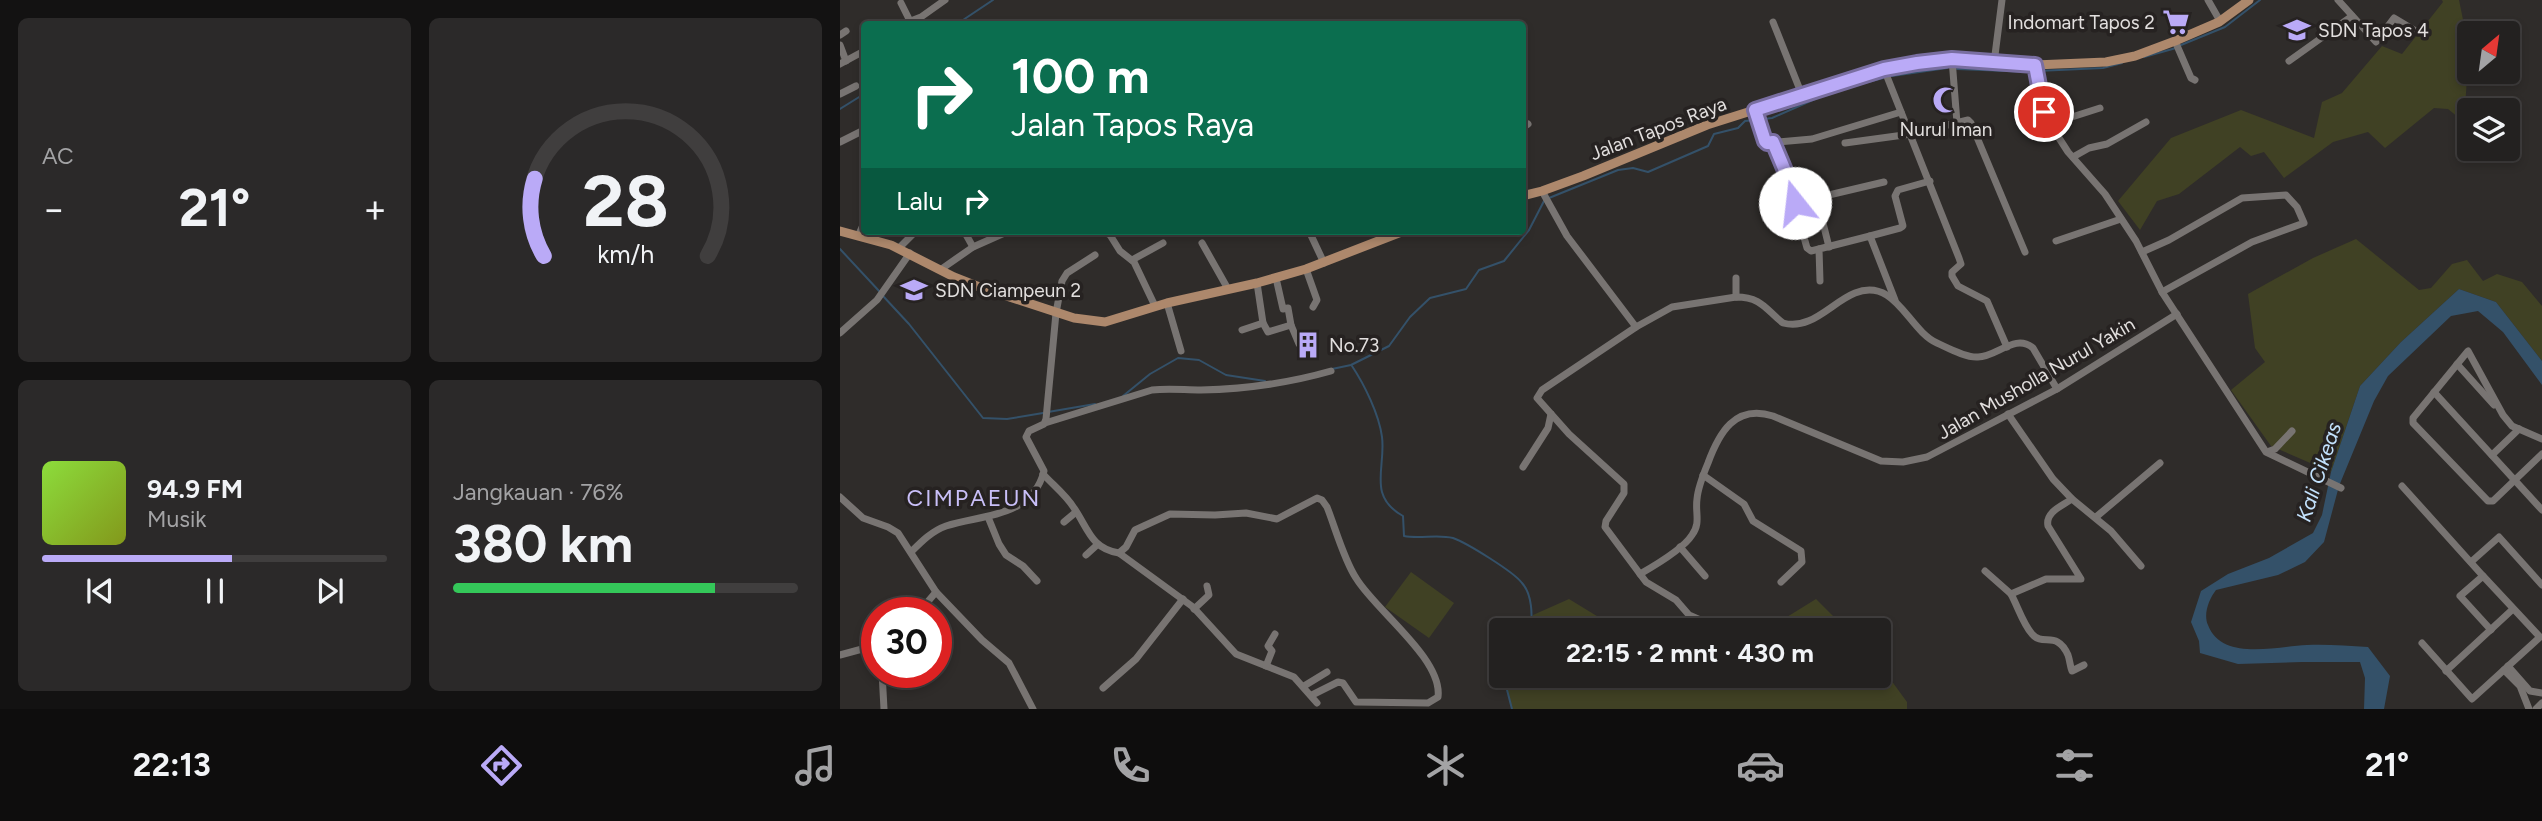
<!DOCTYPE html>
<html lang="id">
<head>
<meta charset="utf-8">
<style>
	body { margin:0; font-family:Figtree,sans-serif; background:#2b2929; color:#f1f3f6; height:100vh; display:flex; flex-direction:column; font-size:26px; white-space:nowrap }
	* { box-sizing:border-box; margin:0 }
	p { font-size:23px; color:#a3a3a5 }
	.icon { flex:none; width:38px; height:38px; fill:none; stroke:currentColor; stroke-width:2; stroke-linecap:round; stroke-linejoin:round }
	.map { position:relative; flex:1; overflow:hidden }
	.side { display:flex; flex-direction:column; gap:18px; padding:18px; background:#131212; width:840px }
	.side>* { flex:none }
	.guide { position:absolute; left:21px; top:21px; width:665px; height:214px; border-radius:7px; box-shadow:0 4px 10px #0003,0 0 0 2px #403e3e; background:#0b6e4f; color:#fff; overflow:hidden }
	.needle { width:46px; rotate:29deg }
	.controls { position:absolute; left:1617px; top:21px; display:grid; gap:14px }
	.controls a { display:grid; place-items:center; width:63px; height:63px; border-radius:7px; background:#232120; box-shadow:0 4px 10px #0003,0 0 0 2px #403e3e; font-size:35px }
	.speed { position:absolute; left:21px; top:597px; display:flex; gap:14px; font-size:35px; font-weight:700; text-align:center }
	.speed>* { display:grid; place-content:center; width:91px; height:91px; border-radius:50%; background:#232120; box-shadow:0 4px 10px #0003,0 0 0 2px #403e3e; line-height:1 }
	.speed .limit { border:10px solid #d22; background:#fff; color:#111 }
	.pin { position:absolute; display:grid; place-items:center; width:60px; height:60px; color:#fff; margin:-30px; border:4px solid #fff; border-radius:50%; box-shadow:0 2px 7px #0007 }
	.me { position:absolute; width:77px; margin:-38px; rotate:344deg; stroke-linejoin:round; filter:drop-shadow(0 0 5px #0008) }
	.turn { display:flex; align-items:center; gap:24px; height:147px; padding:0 35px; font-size:32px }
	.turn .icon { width:91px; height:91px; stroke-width:2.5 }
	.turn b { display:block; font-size:49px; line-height:60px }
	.then { display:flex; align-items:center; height:66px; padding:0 35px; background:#0003; gap:14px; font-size:26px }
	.big { font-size:52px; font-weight:700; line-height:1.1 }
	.side .tile { flex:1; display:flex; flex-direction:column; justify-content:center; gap:10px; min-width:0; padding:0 24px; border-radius:10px; background:#2b2929 }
	.side .dial { align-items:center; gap:0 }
	.dial svg { height:182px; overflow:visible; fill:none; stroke:#403e3e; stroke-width:7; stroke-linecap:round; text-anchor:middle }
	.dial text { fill:#f1f3f6; stroke:none }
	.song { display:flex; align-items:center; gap:21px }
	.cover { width:84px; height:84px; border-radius:10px; background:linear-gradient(135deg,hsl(90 70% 55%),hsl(70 70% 35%)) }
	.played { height:7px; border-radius:4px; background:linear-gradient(90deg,#baaaf7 55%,#403e3e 55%) }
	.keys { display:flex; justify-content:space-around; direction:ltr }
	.heat { display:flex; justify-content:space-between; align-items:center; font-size:38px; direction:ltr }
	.charge { height:10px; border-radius:5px; background:linear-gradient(90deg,#34c759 76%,#403e3e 0) }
	.side .tiles { flex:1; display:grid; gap:18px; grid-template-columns:repeat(2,1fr) }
	.trip { position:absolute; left:649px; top:618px; width:402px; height:70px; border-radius:7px; background:#232120; box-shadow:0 4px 10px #0003,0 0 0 2px #403e3e; font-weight:700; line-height:70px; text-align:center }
	.tabs { display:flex; height:112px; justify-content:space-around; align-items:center; background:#0e0d0d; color:#a3a3a5 }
	.tabs .icon { width:49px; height:49px }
	.tabs .current { color:#baaaf7 }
	.tabs b { font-size:32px; color:#f1f3f6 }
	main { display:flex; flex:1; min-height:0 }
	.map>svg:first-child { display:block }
	.green { fill:#404124 }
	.water { fill:#345169 }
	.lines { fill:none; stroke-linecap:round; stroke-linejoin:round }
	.stream { stroke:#345169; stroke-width:2 }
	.minor { stroke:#787472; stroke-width:7 }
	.major { stroke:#ad886c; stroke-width:9 }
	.route-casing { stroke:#796ea1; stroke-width:18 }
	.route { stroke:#baaaf7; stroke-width:12 }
	.labels { text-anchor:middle; stroke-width:7; stroke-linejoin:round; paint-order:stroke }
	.poi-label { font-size:19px; fill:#e2dfde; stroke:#262221; text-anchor:start }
	.street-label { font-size:19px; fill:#e2dfde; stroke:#262221 }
	.water-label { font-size:21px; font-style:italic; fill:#c3e2fd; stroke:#262221 }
	.quarter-label { font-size:23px; letter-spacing:2px; fill:#c9bff8; stroke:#262221 }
</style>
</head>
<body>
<main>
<section class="side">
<div class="tiles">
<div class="tile"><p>AC</p>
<div class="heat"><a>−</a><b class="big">21°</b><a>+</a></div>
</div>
<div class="tile dial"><svg viewBox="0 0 100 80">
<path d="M14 69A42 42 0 1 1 86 69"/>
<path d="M14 69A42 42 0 0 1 10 35" stroke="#baaaf7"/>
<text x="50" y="56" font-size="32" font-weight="700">28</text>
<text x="50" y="72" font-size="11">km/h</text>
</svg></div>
<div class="tile">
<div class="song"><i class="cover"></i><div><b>94.9 FM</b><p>Musik</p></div></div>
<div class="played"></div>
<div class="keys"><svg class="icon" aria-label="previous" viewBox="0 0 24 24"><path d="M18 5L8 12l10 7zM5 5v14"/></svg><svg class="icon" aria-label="pause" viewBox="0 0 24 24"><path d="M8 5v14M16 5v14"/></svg><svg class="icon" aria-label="next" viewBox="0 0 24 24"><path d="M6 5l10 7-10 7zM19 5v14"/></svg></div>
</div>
<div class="tile"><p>Jangkauan · 76%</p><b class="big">380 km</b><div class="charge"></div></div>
</div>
</section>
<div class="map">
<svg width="1702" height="709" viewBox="0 0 1702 709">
	<rect width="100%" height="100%" fill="#2f2c2a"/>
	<g class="green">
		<path d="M1602,0h17l10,49 -5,73 -16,-13 -14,-1 -49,40 -17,-16 -35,10 -49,36 -20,-26 -13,4 -11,-9 -61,47 -22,7 -17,29 -22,-29 53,-63 70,-28 73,28 8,-36 20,-9 40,-47 20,8 41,-52z"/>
		<path d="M1516,239l63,51 12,-2 21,-24 15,-4 16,21 14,-7 25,8 20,24v55l-46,-59 -37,-13 -58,53 -41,44 -29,86 -60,-26 -40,-56 34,-28 -10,-14 -7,-54 65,-36z"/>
		<path d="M571,572l43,31 -25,35 -44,-31z"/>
		<path d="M729,599l36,22 22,9h-97l3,-15z"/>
		<path d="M976,599l31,31h-81z"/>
		<path d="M1040,665l27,37v7h-395l-6,-23 8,-10h366z"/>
	</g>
	<path class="water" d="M1619,289l37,13 46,59v24l-39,-53 -25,-21 -27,5 -63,60 -14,25 -35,85 -15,56 -19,20 -27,13 -62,15c-7,9 -13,24 -8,35 14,37 69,21 99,20 20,-1 41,1 61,2l22,29 -6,33h-20l1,-31 -5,-16h-58l-64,2 -38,-11 -1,-12 -8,-19 10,-31 27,-17 41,-16 44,-25 9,-18 9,-43 29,-86 41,-44z"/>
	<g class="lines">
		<g class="stream">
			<path d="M117,24l36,-24"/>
			<path d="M1341,45l44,-18 35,-27"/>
			<path d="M1304,57l32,-9"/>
			<path d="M1117,69l75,3"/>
			<path d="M1197,71l66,-3 19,-5"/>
			<path d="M1052,76l55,-8"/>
			<path d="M0,109l24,-15"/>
			<path d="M924,119l8,-1 59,-26 52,-14"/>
			<path d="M709,198l69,-28 15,-2 15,4 60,-26 6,-12 24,-6 7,-7 10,-1"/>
			<path d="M0,249l40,43"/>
			<path d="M43,296l26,28 74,94 24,1 36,-6"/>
			<path d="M512,366c12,18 27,48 30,71 4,31 -15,59 21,79l1,20c16,3 34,-2 49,2 14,5 61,34 69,45 10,11 11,33 8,47"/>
			<path d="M492,369l19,-4 38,-19 21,-29 20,-19 36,-9 13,-19 25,-9 25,-31 15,-29"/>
			<path d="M283,396l27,-22 28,-16 21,2 27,15 39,6"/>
			<path d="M208,412l47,-8"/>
			<path d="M672,709l-6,-23 8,-10"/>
		</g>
		<g class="minor">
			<path d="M1368,0l12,21"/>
			<path d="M1498,0l38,42 18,-24 20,12"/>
			<path d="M61,3l9,18"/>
			<path d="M933,22l29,73"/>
			<path d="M63,24l18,-7 24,-17"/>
			<path d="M0,35l6,-4"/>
			<path d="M1335,41l16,37 4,2"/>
			<path d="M0,45l6,16"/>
			<path d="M1112,59l5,64"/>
			<path d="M1449,61l63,-45"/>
			<path d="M1154,63l8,-63"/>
			<path d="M0,64l24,-13"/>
			<path d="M1195,65l4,26 11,33 18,28 37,42 31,47 26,51 104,160 75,36"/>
			<path d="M1044,69l75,189 2,6 -9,8v4l6,10 29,15 20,46"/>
			<path d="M0,94l16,-8"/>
			<path d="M916,110l11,33 45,-4 89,-27"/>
			<path d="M1210,124l50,-16"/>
			<path d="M682,128l6,-4"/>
			<path d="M0,142l24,-12"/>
			<path d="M933,142l13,31 21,75 4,3 8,-2"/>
			<path d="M1005,143l66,-9 57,-14 3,3 54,129"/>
			<path d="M1233,157l16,-9 18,-4 39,-22"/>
			<path d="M702,191l25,45 69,91 -94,63 -5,8 32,36 55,50v9l-18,28 -1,6 41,55 30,18 13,15 34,15"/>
			<path d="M955,203l89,-21"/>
			<path d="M982,219l7,28"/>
			<path d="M124,231l9,16"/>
			<path d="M263,231l7,4 10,16 14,11 21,44"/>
			<path d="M469,231l15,32"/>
			<path d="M19,234l5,-11"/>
			<path d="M1030,236l30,-8 3,-2 -8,-30 3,-6 32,-9"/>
			<path d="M1216,241l65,-22"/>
			<path d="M362,243l26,46"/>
			<path d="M59,248l17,-17"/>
			<path d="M1302,252l27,-12 73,-42 44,-3 11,12 7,16 -52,19 -90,50"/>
			<path d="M292,260l31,-17"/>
			<path d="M466,269l11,31 -4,7"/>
			<path d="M100,270l33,-23 36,-16"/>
			<path d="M436,278l7,31 5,-1 3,17 8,19"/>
			<path d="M896,278v19"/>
			<path d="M980,281l-1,-32 51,-13 25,64"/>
			<path d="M327,303l14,48"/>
			<path d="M423,323l5,9 23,-7"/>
			<path d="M796,327l36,-20 64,-10c26,0 30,13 47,26 28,8 49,-21 72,-30 41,-16 53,37 82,50 11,5 29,15 41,14 19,0 37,-24 55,-9l24,41"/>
			<path d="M402,330l21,-7 -6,-40"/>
			<path d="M0,333l37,-33 33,-47"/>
			<path d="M1617,364l37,41"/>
			<path d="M1594,392l108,118"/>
			<path d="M1168,414l45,65 19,20 39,32 30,35"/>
			<path d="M205,423l107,-33c17,-2 32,0 49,0 44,-1 88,-7 130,-19"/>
			<path d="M1702,439l-30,-13 -9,-11 -35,-64 -55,67v5l75,78h5l49,-47"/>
			<path d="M1427,452l8,-3 17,-18"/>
			<path d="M1652,455l27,-26"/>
			<path d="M683,467l25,-39 3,-14"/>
			<path d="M203,474c10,11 23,21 31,34 14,20 17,41 45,45l74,54 43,47 58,23 23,26"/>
			<path d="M863,475l41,29 9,17 48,30 1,11 -21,20"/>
			<path d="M1562,486l81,90"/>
			<path d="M0,497l23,21 25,9 10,6 38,59 46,48 27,23 24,46"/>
			<path d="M148,517l11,27 7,11 17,11 14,15"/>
			<path d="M1256,517l64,-54"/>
			<path d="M224,522l12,-10"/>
			<path d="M840,547l25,29"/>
			<path d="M71,552c11,-11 21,-21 35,-26 37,-12 86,-8 98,-55l-18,-34 3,-6 15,-7 2,-5 10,-106 6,-32 5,-8 28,-18"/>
			<path d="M279,553l7,-6 9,-17 35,-16 45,1 31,-2 31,6 40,-21 5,2 5,7c8,20 17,53 29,71 19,32 87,81 82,119l-10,6 -72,-1 -13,-19 -5,-1 -26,13"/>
			<path d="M246,555l11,-10"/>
			<path d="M1631,562l28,-25 43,48"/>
			<path d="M1145,571l26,23 35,-15h35l-33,-53c-3,-14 14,-20 24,-27"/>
			<path d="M800,574c14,-8 44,-26 52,-39 9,-12 3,-22 5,-36 1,-12 6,-24 11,-36 11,-30 27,-59 65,-47l108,45 22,1 24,-5 130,-68 120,-75"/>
			<path d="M1171,594c7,13 12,30 21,40 11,13 25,-4 36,21 2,6 2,11 4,16l12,-6"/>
			<path d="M354,609l15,-14 -2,-9"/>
			<path d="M79,612l17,-20"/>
			<path d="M1582,643l50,56 68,-62 -57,-61 -23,20 31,34"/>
			<path d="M0,655l37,-10"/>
			<path d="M426,666l6,-15 -4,-5 7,-12"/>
			<path d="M1668,666l22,25 12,2"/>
			<path d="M1664,670l16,16 9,23"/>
			<path d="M1606,671l67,-62"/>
			<path d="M42,672l2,37"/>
			<path d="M464,686l23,-14"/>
			<path d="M263,688l33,-29 47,-60"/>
			<path d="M1696,709l6,-6"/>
		</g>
		<g class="major">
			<path d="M682,196l20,-5 41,-15 124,-51 177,-56 68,-10 83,6 71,-3 29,-6 40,-15 44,-19 30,-22"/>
			<path d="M0,231l51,14 63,32 28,11 92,30 31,4 62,-19 90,-20 49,-14 98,-38"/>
		</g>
	</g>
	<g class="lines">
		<g class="route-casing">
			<path id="route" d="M955,203l-9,-30 -13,-31 -6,1 -2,-2 -10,-31 129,-41 33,-6 35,-4 83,6 9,47"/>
		</g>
		<use href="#route" class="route"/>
	</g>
	<defs>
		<g id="supermarket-bare" transform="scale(2.1)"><path d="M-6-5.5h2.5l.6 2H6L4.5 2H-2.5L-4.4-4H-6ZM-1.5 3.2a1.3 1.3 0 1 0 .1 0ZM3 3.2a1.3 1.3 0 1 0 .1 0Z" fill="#baaaf7" stroke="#262221" stroke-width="2.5" paint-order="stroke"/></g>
		<g id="school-bare" transform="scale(2.1)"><path d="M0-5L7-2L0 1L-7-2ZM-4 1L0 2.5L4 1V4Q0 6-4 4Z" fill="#baaaf7" stroke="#262221" stroke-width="2.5" paint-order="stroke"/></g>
		<g id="mosque-bare" transform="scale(2.1)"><path d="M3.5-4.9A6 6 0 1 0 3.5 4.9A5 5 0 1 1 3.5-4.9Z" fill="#baaaf7" stroke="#262221" stroke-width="2.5" paint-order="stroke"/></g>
		<g id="building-bare" transform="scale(2.1)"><path d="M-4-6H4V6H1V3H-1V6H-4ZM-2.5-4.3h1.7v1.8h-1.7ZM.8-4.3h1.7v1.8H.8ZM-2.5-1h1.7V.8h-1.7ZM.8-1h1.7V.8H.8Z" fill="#baaaf7" stroke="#262221" stroke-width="2.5" paint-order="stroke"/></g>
	</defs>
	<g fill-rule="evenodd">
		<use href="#supermarket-bare" x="1336" y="22"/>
		<use href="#school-bare" x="1457" y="30"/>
		<use href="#mosque-bare" x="1106" y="100"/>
		<use href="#school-bare" x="74" y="290"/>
		<use href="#building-bare" x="468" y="345"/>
	</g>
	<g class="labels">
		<g class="poi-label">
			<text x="1315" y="29" text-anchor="end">Indomart Tapos 2</text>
			<text x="1478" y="37">SDN Tapos 4</text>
			<text x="1106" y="136" text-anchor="middle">Nurul Iman</text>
			<text x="95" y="297">SDN Ciampeun 2</text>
			<text x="489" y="352">No.73</text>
		</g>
		<g class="street-label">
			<text transform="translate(818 128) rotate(-21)" y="7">Jalan Tapos Raya</text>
			<text transform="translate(1196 378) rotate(-30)" y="7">Jalan Musholla Nurul Yakin</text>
		</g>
		<g class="water-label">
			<text transform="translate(1479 472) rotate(-72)" y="7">Kali Cikeas</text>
		</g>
		<g class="quarter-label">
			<text x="134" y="506">CIMPAEUN</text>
		</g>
	</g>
</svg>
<div class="controls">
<a><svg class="needle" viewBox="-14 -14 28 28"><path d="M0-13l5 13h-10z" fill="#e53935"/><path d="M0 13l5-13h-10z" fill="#a3a3a5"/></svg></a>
<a><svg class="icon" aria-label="layers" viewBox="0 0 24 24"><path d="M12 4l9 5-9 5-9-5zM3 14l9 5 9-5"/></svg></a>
</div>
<div class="speed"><div class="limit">30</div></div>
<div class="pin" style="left:1204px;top:112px;background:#d93025"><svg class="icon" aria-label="arrive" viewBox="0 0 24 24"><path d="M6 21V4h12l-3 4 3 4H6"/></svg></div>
<svg class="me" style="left:955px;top:203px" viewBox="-20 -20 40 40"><circle r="19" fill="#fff"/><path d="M0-13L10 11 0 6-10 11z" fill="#baaaf7"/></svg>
<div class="trip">22:15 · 2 mnt · 430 m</div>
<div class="guide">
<div class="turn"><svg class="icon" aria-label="right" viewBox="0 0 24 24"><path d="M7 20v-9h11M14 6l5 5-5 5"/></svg><div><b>100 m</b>Jalan Tapos Raya</div></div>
<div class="then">Lalu<svg class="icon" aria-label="right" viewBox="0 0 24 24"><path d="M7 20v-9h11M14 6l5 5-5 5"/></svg></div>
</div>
</div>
</main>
<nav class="tabs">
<b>22:13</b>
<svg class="icon current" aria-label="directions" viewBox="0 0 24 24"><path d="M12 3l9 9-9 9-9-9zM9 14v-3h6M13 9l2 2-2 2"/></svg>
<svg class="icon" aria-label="music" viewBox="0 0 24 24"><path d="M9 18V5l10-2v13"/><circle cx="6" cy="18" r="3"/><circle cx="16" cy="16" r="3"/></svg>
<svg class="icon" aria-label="phone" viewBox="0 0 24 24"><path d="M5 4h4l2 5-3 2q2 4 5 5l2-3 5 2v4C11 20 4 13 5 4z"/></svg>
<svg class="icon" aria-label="climate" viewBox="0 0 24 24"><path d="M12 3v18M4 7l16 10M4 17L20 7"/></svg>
<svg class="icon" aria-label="car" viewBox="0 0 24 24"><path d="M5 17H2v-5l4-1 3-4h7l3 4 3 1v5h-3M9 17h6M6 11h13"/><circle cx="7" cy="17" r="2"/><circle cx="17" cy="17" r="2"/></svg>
<svg class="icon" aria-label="filters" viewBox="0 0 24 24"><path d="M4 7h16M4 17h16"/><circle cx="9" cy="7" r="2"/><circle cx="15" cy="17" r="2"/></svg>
<b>21°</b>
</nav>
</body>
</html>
